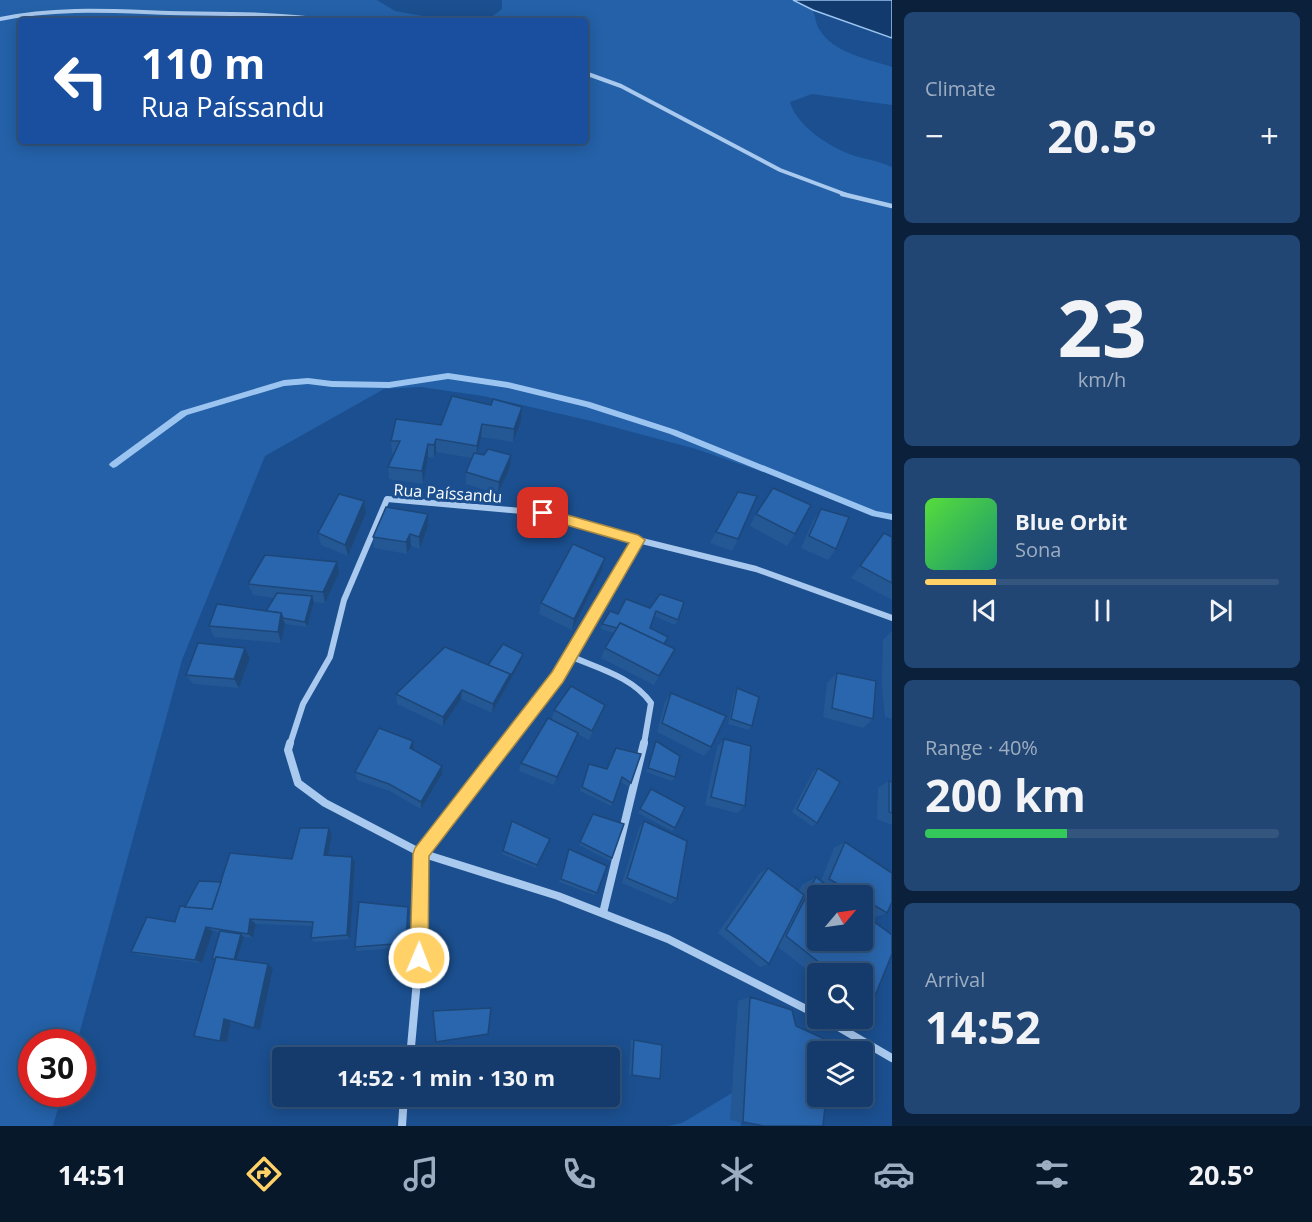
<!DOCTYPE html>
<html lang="en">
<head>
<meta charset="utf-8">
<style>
	body { margin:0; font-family:"Open Sans",sans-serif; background:#214673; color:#f1f3f6; height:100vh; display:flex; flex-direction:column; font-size:22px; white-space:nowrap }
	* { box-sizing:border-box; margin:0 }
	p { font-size:20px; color:#9dadc1 }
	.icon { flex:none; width:33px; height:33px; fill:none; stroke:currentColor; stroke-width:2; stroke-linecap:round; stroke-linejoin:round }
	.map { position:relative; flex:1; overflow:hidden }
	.sheet { display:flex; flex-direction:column; gap:12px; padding:12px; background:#0b203b; width:420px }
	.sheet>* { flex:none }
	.hud { position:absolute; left:18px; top:18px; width:570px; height:126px; border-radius:6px; box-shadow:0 3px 15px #0003,0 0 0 2px #33557e; background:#1a4fa0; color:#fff; overflow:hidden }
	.needle { width:39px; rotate:61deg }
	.controls { position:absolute; left:807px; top:885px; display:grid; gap:12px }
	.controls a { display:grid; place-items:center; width:66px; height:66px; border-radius:6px; background:#143b6b; box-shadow:0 3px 15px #0003,0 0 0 2px #33557e; font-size:30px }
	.speed { position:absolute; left:18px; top:1029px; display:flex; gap:12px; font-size:30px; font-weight:700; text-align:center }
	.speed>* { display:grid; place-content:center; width:78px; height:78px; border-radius:50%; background:#143b6b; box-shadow:0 3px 15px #0003,0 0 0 2px #33557e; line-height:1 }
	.speed .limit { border:9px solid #d22; background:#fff; color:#111 }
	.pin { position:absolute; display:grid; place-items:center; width:51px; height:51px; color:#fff; margin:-26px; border-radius:12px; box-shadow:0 3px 9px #0006 }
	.me { position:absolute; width:66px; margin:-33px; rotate:1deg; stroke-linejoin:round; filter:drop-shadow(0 0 4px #0008) }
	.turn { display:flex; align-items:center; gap:21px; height:126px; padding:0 24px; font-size:27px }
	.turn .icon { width:78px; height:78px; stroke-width:2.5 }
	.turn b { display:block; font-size:42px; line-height:51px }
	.big { font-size:45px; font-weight:700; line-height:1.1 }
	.sheet .widget { flex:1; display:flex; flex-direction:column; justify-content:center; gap:9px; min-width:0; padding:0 21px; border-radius:9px; background:#214673 }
	.sheet .dial { align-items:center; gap:0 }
	.dial b { font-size:78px; line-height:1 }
	.song { display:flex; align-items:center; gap:18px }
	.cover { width:72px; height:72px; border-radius:9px; background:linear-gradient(135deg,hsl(110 70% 55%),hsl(160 70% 35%)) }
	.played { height:6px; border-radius:3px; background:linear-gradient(90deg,#ffd166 20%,#33557e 20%) }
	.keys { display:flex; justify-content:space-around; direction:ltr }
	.heat { display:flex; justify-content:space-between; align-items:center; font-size:33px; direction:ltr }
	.charge { height:9px; border-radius:4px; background:linear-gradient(90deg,#34c759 40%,#33557e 0) }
	.trip { position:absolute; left:272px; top:1047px; width:348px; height:60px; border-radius:6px; background:#143b6b; box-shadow:0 3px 15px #0003,0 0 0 2px #33557e; font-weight:700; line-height:60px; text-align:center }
	.tab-bar { display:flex; height:96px; justify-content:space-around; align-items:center; background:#08182b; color:#9dadc1 }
	.tab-bar .icon { width:42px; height:42px }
	.tab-bar .on { color:#ffd166 }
	.tab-bar b { font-size:27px; color:#f1f3f6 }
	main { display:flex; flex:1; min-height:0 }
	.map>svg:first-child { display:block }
	.green { fill:#2461a8 }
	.water { fill:#123a6d; stroke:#9cc4f0; stroke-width:1.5 }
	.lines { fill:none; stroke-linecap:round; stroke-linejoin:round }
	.stream { fill:#9cc4f0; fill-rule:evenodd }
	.minor-far3 { stroke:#a9c9ee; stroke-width:4 }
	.minor-far2 { stroke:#a9c9ee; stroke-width:4.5 }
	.minor-far1 { stroke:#a9c9ee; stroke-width:6 }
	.minor { stroke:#a9c9ee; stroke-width:8 }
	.wall { fill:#245895 }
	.shaded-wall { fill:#1d4779 }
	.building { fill:#2a66ad; stroke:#1d4779; stroke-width:1.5 }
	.route { fill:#ffd166; stroke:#a68842; stroke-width:1.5 }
	.labels { text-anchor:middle; stroke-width:6; stroke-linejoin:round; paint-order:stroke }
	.street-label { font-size:16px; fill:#fff; stroke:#1b4f8f }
</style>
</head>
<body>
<main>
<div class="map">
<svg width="892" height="1126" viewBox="0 0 892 1126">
	<rect width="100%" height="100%" fill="#1b4f8f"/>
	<g class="green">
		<path d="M0,0h377l18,11 56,10h-430v120h564v-120h-102l6,-2 13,-10v-9h291l20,10c2,6 3,14 6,19 14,24 49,30 73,38v38l-80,-11 -22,8c6,23 39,45 62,53 13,4 27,6 40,12v353l-69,-27 -127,-44 -105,-28 -108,-25 -63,-9 -36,2 -119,67 -83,204 -105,382h-45v52h30l-9,32h-53z"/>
		<path d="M737,1090l4,36h-73l14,-3z"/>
	</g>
	<path class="water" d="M793,0h99v38l-79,-28z"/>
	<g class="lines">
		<path class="stream" d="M448,373l60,9 82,20 86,28 200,81 16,3v6l-20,-4 -202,-82 -84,-27 -78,-19 -60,-9 -59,9 -57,-1 -24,-3 -24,2 -97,29 -71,52 -3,1 -4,-3 1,-2 71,-52 103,-31 24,-2 24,3 57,1z"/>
		<g class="minor-far3">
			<path d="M0,19c57,-12 112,-8 169,-6 54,1 107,0 160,8"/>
			<path d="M585,73l36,13 159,84 67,25"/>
		</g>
		<path class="minor-far2" d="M842,194l50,12"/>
		<g class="minor-far1">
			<path d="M570,656c27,12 63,21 81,47l-7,41"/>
			<path d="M290,744l13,-40 27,-47 14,-57 43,-101 156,14 95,27 118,29 136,49"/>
			<path d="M506,744l52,-67 80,-137"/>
		</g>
		<g class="minor">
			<path d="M290,743l-2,7 10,33 27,20 96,50 137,43 110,43 150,76"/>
			<path d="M603,913l41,-170"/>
			<path d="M823,1018l69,40"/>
			<path d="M410,1058l9,-100 2,-105 86,-110"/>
			<path d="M402,1126l2,-30"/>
		</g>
	</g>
	<g class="wall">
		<path d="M491,405l31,2 -1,14 -8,21 -32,-5 -4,17 33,13 -12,27 -32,-10v-12l6,-14 -36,-6 -2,6 -6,-1 -5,27 -34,-5 -1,-12 6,-13 -2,-1 -1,-12 50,-16z"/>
		<path d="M364,501l2,12 -18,43 -27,-11 -3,-12z"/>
		<path d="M821,509l15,40 -8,11 -27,-12 12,-27z"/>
		<path d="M756,514l39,20 -8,12 -37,-20z"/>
		<path d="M428,526l-8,23 -9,-3 -4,8 -33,-6 -1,-11z"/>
		<path d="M716,532l22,7 -6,12 -22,-8z"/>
		<path d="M884,533l8,4v63l-41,-22z"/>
		<path d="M605,558l-3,12 -30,60 -33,-16 2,-11z"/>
		<path d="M339,573l-14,30 -11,-1 -7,25 -22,-3 -4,19 -67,-6 -5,-11 57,-15 8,-13 -21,-3 -5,-11z"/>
		<path d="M626,599l52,21 -3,5 -21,-9 -4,12 14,16 11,5 -21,36 -53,-27 4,-10 9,-15 -13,-4 1,-5 16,-10z"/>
		<path d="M892,631v88l-7,-2 -3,-32 1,-45z"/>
		<path d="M245,648l5,10 -11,30 -46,-4 -7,-9z"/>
		<path d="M522,659l-30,54 -31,-14 -18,27 -46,-22 -1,-10 92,-29z"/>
		<path d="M837,673l36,46 -10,9 -40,-11 4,-34z"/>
		<path d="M737,688l15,38 -4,4 -20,-6 6,-31z"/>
		<path d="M671,693l40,54 -7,9 -47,-24 8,-30z"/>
		<path d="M554,710l47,4 -12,26 -11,-6 -24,51 -35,-14 2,-8 43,-37 -12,-7z"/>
		<path d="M724,739l21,67 -8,7 -32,-8 12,-58z"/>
		<path d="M413,741l1,10 28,23 -21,35 -31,-18 -33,-11 -2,-8z"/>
		<path d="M656,741l19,36 -3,4 -26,-9 8,-26z"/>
		<path d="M589,764l18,4 24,15 -2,4 -8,-5 -10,24 -31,-15z"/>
		<path d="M818,768l-1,55 -5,3 -20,-14 21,-40z"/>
		<path d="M889,781l3,1v43l-15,-6 1,-31z"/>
		<path d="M651,789l24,39 -3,3 -34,-18z"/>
		<path d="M593,814l19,44 -2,3 -31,-16z"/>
		<path d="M512,821l38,18 -14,29 -34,-14z"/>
		<path d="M644,821l33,78 -6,5 -49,-21 17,-55z"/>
		<path d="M332,835l-4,21 27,7 -5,76 -36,3 -3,-4 1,-12 -56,-2 -3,14 -9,-1 -7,23 31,4 5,4 -13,62 -29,-9 -4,21 -33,-6 21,-76 -3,-1 8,-27 -7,-1 -11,32 -63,-8 -8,-3 44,-30 10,-15 36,-25 71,-23z"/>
		<path d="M845,842l47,31v29l-5,11 -12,4 -13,-7v-14h-44v44h44v-27l30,22v19l-20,49 -10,2v-31h-44v4l-40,-31 -9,17 -9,3 -42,-34 41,-59 9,-6 31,23 3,-6 14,-8 5,4 13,-33z"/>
		<path d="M569,849l28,44 -3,2 -35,-13z"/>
		<path d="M408,907l1,5 -2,35 -50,4 -2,-4z"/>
		<path d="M750,997l46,29 30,71 -3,29h-64l-29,-6 8,-119z"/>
		<path d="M631,1040h3l26,39 -31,-4z"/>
	</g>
	<g class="shaded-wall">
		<path d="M522,407l-1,14 -8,21 1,-13z"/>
		<path d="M482,424l-1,13 -5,22 1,-13z"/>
		<path d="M436,439v13l-2,6v-13z"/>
		<path d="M428,444v13l-5,27 -1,-13z"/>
		<path d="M511,455l-1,12 -12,27 1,-12z"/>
		<path d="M364,501l2,12 -18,43 -3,-11z"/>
		<path d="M428,514v12l-8,23 -1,-12z"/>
		<path d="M410,534l1,12 -4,8 -1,-12z"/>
		<path d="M605,558l-3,12 -30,60 2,-11z"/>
		<path d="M337,562l2,11 -14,30 -2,-11z"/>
		<path d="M312,596l2,6 -7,25 -2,-5z"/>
		<path d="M281,613l4,11 -4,19 -3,-11z"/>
		<path d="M245,648l5,10 -11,30 -5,-9z"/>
		<path d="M523,654l-1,5 -30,54 1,-9 17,-30z"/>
		<path d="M462,690l-1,9 -18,27v-9z"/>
		<path d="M578,733l-3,8 -21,44 3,-8z"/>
		<path d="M413,741l1,9 -4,7v-9z"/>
		<path d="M442,766v8l-21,35v-7z"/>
		<path d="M329,828l3,7 -5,26 -3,-6z"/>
		<path d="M352,857l3,6 -5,76 -3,-4z"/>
		<path d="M408,907l1,5 -2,35 -1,-4z"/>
		<path d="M250,919l6,5 -3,14 -5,-4z"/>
		<path d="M206,927l7,4 -11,32 -7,-3z"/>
		<path d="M241,934l3,3 -8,25 -3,-2z"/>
		<path d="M268,964l5,4 -13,62 -6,-2z"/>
		<path d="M224,1019l7,1 -4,22 -7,-1z"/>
	</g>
	<g class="building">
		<path d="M452,396l39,9 2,-6 29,8 -8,22 -32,-5 -5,22 -41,-7 -2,6 -6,-1 -6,27 -34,-4 12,-26h-9l5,-22 45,6z"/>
		<path d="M488,449l23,6 -12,27 -33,-10 8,-19 10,2z"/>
		<path d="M773,488l38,17 -16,29 -39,-20z"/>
		<path d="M738,492l19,4 -19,43 -22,-7z"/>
		<path d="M339,494l25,7 -19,44 -27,-12z"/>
		<path d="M386,507l42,7 -9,23 -9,-3 -4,8 -33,-5z"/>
		<path d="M821,509l28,8 -13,32 -27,-13z"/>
		<path d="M884,533l8,4v46l-32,-17z"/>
		<path d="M573,544l32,14 -31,61 -33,-16z"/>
		<path d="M265,555l72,7 -14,30 -75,-8z"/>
		<path d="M277,593l35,3 -7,26 -22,-4 -2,-5 -15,-2z"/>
		<path d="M660,594l24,8 -6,18 -22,-9 -6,17 18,9 -4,7 -44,-21 -3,5 -15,-4 8,-13 8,3 8,-15 24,9z"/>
		<path d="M217,604l64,9 -3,19 -69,-6z"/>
		<path d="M620,623l55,26 -16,27 -54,-28z"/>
		<path d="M198,643l47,5 -11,31 -48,-4z"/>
		<path d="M503,644l20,10 -14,25 1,-5 -22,-9z"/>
		<path d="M445,647l65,27 -17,30 -31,-14 -19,27 -47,-23z"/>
		<path d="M837,673l39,8 -3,38 -41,-11z"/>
		<path d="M571,686l34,19 -13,26 -38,-21z"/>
		<path d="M737,688l22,9 -7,29 -21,-7z"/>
		<path d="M671,693l55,23 -15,31 -49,-24z"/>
		<path d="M548,718l30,15 -21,44 -36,-14z"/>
		<path d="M379,728l34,13 -3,7 32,18 -21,36 -32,-18 -34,-12z"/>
		<path d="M724,739l27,7 -6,60 -34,-9z"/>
		<path d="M656,741l24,15 -5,21 -27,-9z"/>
		<path d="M616,748l25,6 -10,29 -9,-6 -9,26 -31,-16 7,-23 18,5z"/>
		<path d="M818,768l22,14 -23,41 -20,-14z"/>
		<path d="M889,781l3,1v31l-3,-1z"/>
		<path d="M651,789l34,18 -10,21 -35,-19z"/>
		<path d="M593,814l31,10 -12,34 -32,-16z"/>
		<path d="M512,821l38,18 -13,26 -34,-14z"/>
		<path d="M644,821l43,20 -10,58 -50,-21z"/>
		<path d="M300,828h29l-5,27 28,2 -5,78 -36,3 2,-16 -63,-3 -2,15 -42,-7 -11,33 -64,-8 16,-35 28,5 5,-16 32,3 18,-56 62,6z"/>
		<path d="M845,842l47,31v29l-5,11 -25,-15v-2h-4l-29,-17z"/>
		<path d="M569,849l38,17 -10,27 -36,-14z"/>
		<path d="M768,868l36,27 -35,69 -43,-35z"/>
		<path d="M816,877l24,19h-22v44h44v-27l30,22v19l-20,49 -10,-7v-22h-28l-48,-38z"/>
		<path d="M199,881l22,1 -9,27 -27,-2z"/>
		<path d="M359,902l49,5 -2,36 -51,4z"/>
		<path d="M220,931l21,3 -7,26 -18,-3v2h-4z"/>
		<path d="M216,957l52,7 -14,64 -30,-9 -4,22 -26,-5z"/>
		<path d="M750,997l42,13 4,16 57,26h-35v44h44v-26l6,27h-42l-3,29h-59l-21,-4z"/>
		<path d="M491,1008l-3,26 -52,8 -3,-31z"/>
		<path d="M634,1040l28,5 -2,34 -28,-4z"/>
	</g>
	<path class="route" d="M543,508l95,27 7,5 -82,142 -134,174 -1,102 -3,6 -6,3 -6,-3 -3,-6 3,-104 2,-6 137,-176 77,-129 -90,-26 -2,-4 2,-4z"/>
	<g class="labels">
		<g class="street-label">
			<text transform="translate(448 493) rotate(4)" y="6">Rua Paíssandu</text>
		</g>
	</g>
</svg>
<div class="controls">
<a><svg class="needle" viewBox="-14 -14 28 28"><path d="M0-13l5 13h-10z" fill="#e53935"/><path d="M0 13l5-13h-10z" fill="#9dadc1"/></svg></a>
<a><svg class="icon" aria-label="search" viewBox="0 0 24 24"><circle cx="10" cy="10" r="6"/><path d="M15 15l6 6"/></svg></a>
<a><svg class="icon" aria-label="layers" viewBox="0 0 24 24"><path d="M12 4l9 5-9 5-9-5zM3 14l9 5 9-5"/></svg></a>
</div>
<div class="speed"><div class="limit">30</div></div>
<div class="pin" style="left:543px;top:513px;background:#d93025"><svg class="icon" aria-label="arrive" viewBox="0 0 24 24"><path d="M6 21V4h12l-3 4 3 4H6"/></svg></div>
<svg class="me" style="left:419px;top:958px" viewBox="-20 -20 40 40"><circle r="17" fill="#ffd166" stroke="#fff" stroke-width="3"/><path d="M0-11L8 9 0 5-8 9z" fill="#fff"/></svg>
<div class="trip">14:52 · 1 min · 130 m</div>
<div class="hud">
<div class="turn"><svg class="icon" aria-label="left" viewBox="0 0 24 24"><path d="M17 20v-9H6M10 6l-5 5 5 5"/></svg><div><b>110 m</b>Rua Paíssandu</div></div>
</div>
</div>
<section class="sheet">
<div class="widget"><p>Climate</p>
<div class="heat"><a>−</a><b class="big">20.5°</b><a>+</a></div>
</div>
<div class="widget dial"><b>23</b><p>km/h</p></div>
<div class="widget">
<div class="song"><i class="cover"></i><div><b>Blue Orbit</b><p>Sona</p></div></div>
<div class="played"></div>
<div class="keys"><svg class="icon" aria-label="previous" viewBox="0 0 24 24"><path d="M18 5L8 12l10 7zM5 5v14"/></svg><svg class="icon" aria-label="pause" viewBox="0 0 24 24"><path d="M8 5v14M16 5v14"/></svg><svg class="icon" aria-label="next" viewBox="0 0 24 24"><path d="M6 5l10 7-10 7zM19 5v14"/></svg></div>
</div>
<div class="widget"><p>Range · 40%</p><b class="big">200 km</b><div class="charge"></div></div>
<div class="widget"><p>Arrival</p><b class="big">14:52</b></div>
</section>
</main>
<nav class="tab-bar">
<b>14:51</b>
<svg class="icon on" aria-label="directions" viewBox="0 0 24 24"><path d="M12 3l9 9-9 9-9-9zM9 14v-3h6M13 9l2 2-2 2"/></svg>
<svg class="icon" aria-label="music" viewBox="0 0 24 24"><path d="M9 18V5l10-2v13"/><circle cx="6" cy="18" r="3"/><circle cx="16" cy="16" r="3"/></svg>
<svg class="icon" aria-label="phone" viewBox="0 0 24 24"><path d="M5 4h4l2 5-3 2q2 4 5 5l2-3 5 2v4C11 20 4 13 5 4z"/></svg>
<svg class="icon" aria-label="climate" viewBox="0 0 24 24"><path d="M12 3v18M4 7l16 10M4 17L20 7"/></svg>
<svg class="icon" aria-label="car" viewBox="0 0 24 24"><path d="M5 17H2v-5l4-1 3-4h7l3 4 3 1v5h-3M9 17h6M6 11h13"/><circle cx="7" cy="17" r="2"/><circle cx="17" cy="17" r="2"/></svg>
<svg class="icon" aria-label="filters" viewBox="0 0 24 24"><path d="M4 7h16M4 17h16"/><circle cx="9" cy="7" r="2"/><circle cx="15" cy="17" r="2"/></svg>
<b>20.5°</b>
</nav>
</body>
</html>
